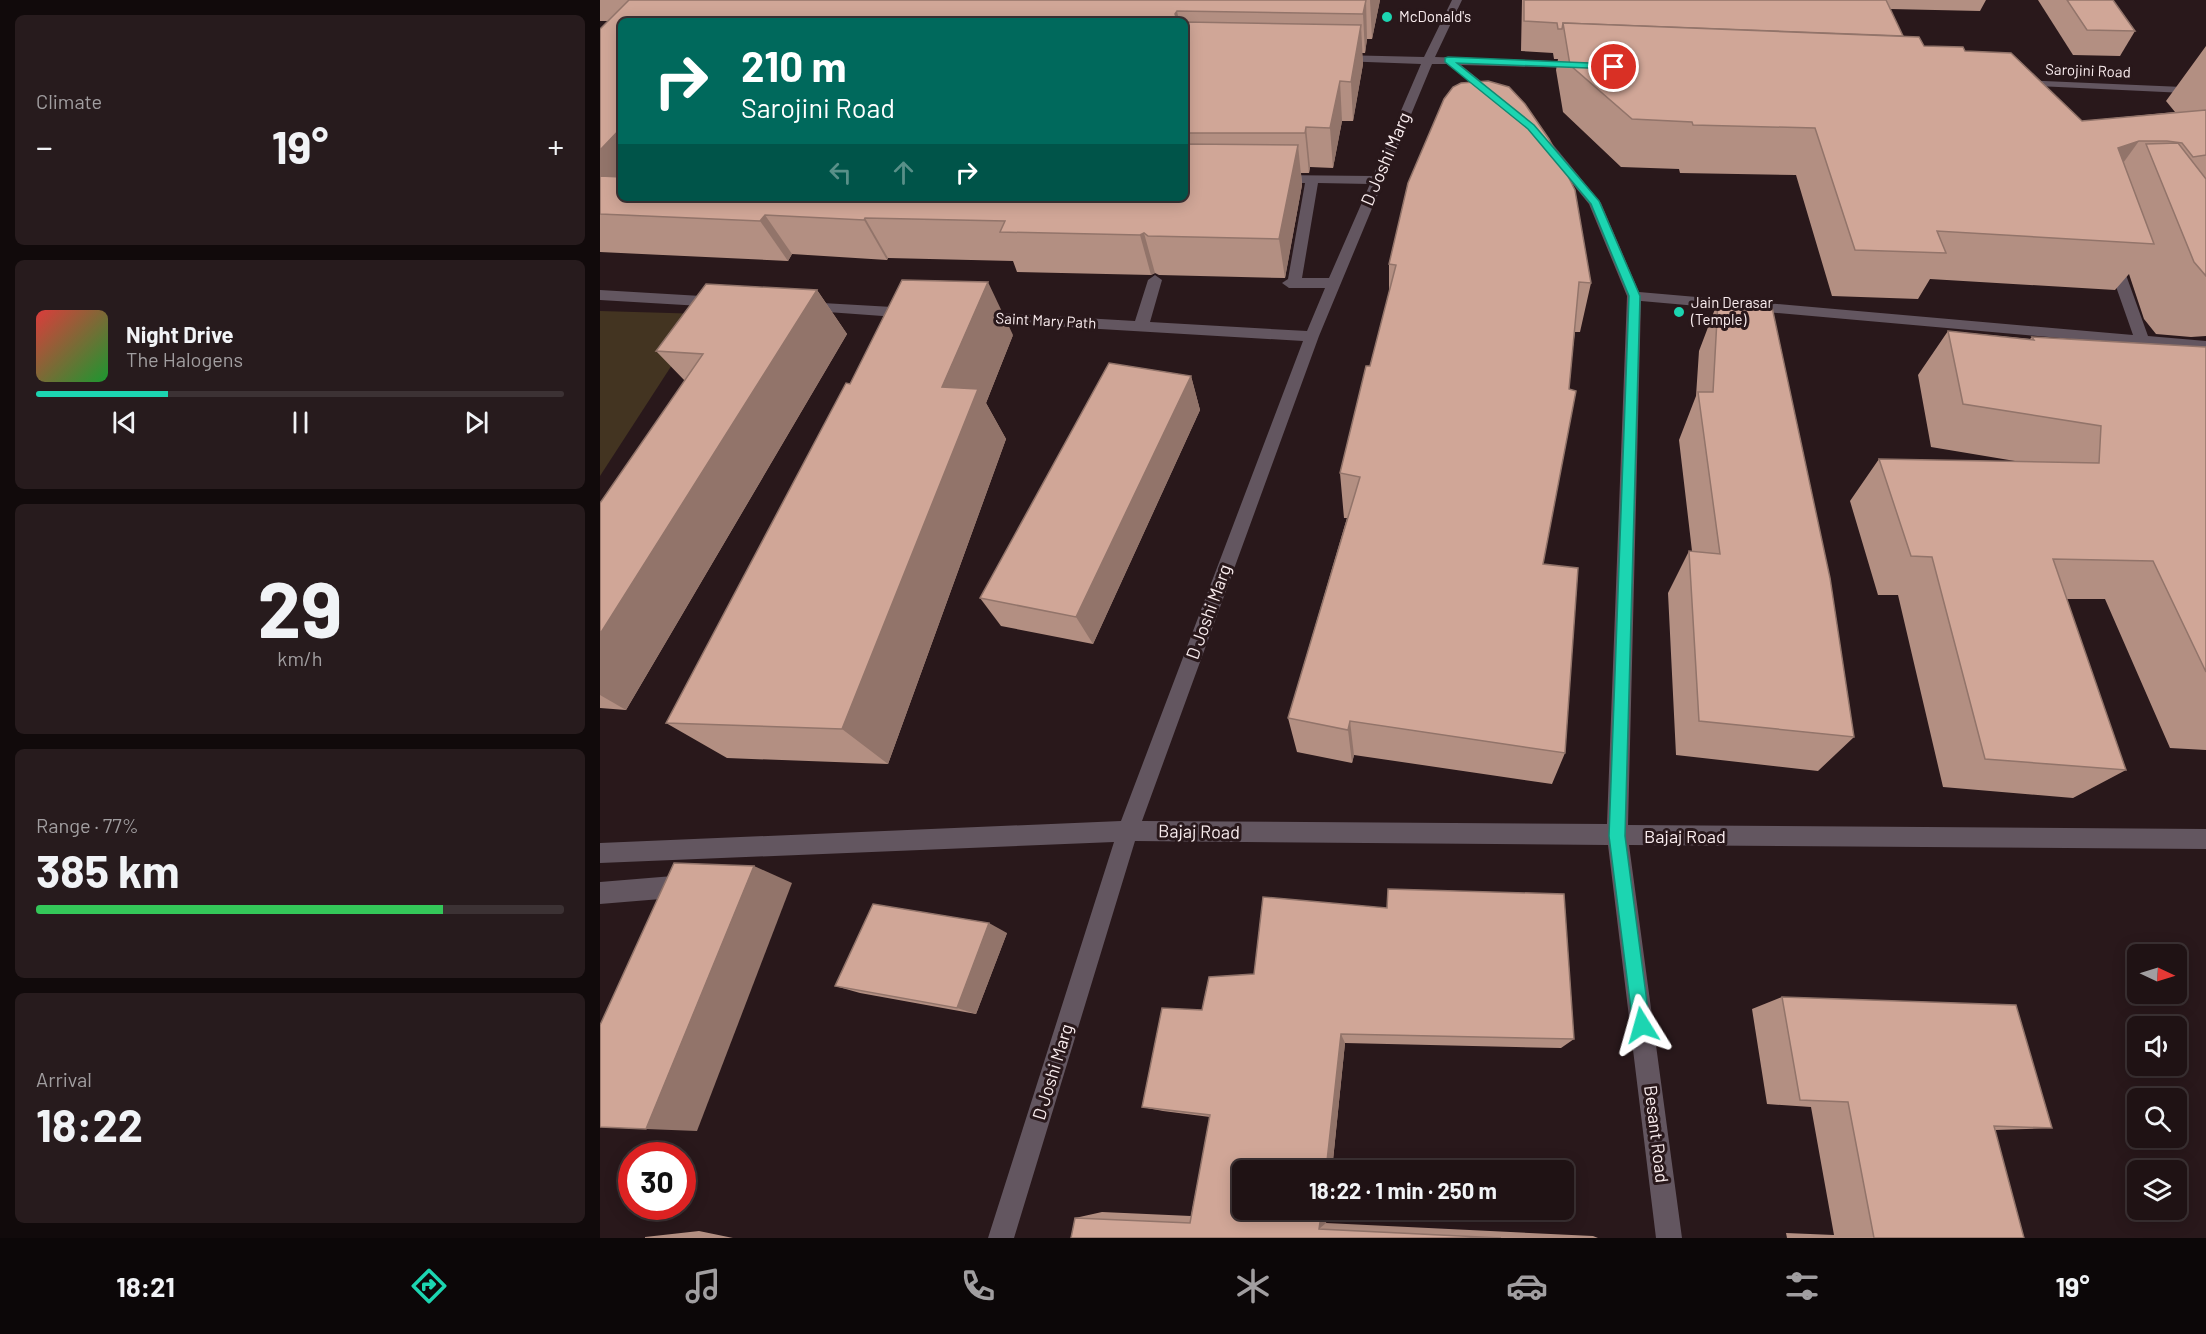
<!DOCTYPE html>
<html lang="en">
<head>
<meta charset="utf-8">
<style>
	body { margin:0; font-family:Barlow,sans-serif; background:#271b1d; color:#f1f3f6; height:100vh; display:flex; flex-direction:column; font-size:22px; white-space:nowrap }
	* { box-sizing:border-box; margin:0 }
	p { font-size:20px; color:#a19ea0 }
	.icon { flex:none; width:33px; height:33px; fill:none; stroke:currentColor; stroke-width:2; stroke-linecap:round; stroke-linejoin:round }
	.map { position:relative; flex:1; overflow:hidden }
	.details { display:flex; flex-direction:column; gap:15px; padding:15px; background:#110a0b; width:600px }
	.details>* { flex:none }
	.top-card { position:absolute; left:18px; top:18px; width:570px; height:183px; border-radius:9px; box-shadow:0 3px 15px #0003,0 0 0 2px #3c3234; background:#00695c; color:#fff; overflow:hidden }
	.needle { width:39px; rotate:94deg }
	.tools { position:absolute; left:1527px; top:944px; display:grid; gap:12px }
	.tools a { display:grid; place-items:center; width:60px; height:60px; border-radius:9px; background:#1f1214; box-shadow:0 3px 15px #0003,0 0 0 2px #3c3234; font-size:30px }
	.speed { position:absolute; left:18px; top:1142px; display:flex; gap:12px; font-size:30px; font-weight:700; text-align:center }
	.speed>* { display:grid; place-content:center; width:78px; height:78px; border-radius:50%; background:#1f1214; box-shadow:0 3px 15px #0003,0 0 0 2px #3c3234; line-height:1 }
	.speed .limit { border:9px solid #d22; background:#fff; color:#111 }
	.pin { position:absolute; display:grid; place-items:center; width:51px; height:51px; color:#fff; margin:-26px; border:3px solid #fff; border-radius:50%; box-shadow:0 2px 6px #0007 }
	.me { position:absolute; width:66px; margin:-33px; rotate:352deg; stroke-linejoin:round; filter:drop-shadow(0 0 4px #0008) }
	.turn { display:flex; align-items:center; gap:21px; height:126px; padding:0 24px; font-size:27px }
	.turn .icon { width:78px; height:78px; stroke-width:2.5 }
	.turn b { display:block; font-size:42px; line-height:51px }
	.lanes { display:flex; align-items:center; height:57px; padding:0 24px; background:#0003; justify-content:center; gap:30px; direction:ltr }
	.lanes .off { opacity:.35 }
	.big { font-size:45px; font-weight:700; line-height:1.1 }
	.details .tile { flex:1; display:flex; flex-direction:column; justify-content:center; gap:9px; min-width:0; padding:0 21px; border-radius:9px; background:#271b1d }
	.details .dial { align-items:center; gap:0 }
	.dial b { font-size:78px; line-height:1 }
	.song { display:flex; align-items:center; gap:18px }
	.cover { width:72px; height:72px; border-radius:9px; background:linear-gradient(135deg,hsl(0 70% 55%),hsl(130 70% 35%)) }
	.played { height:6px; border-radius:3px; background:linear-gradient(90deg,#1cd5b1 25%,#3c3234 25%) }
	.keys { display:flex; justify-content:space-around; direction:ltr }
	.heat { display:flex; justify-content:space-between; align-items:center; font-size:33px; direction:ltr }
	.charge { height:9px; border-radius:4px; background:linear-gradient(90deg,#34c759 77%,#3c3234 0) }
	.trip { position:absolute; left:632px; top:1160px; width:342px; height:60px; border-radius:9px; background:#1f1214; box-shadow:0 3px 15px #0003,0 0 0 2px #3c3234; font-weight:700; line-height:60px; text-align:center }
	.tabs { display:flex; height:96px; justify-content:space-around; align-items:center; background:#0c0708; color:#a19ea0 }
	.tabs .icon { width:42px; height:42px }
	.tabs .current { color:#1cd5b1 }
	.tabs b { font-size:27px; color:#f1f3f6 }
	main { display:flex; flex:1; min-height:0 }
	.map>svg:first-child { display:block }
	.green { fill:#433421 }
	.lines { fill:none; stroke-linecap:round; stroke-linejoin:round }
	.minor { fill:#635660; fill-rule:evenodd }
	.wall { fill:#b38f82; fill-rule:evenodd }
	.shaded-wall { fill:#92746a }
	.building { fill:#d0a697; stroke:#92746a; stroke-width:1.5 }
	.route { fill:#1cd5b1; stroke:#128a73; stroke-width:1.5 }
	.poi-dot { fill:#1cd5b1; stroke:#29181b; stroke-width:2 }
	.labels { text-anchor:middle; stroke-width:6; stroke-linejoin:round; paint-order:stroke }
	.far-poi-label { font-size:15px; fill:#faedef; stroke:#29181b; text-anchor:start }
	.far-street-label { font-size:15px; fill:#faedef; stroke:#29181b }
	.street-label { font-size:18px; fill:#faedef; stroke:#29181b }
</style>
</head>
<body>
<main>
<section class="details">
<div class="tile"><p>Climate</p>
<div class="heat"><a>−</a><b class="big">19°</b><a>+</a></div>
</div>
<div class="tile">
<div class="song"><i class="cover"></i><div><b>Night Drive</b><p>The Halogens</p></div></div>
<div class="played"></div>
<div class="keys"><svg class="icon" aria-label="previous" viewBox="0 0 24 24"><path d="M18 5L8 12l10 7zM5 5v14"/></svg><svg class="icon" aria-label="pause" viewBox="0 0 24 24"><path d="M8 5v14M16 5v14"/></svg><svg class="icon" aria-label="next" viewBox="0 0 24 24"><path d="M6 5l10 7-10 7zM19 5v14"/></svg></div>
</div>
<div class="tile dial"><b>29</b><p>km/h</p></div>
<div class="tile"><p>Range · 77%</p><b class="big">385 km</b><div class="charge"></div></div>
<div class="tile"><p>Arrival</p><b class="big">18:22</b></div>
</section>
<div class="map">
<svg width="1606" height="1238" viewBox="0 0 1606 1238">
	<rect width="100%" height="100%" fill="#29181b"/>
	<path class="green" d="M0,311l105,3 -105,162z"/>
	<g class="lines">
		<g class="minor">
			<path d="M852,0h10l-27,57 144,5 6,3 -6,3 -118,-3 36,29v4l-4,1 -46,-35h-15l-113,272 -177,485 465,3 20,-528 -38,-92 -48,-59 6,-4 4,1 50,61 38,89 494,43 -26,-74 7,-4 7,4 27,75 58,5v10l-565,-50 -13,524 578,4v20l-577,-4 53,393h-26l-48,-393 -473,-4 -121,397h-26l126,-396 -514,21v-20l521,-22 182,-480 -321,-19 -7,-5 7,-5 153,9 13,-41 7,-5 7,5 -12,42 157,9 18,-43h-36l-7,-5 6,-4 17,-96h-28l-6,-4 6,-4 96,1 48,-112 -81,-3 -6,-3 6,-3 84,2zM718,183l52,1 -41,94h-27z"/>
			<path d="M1420,80l186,8v6l-190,-9v-4z"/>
			<path d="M0,290l118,7 7,5 -7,5 -118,-7z"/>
			<path d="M205,302l105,6 7,5 -7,5 -110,-8 -2,-3z"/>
			<path d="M73,876l8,3 3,8 -3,8 -8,3 -73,6v-22z"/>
		</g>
	</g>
	<g class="wall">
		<path d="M0,0h780l-8,39h-5l-2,14h-3l1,11 -10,57h-11l-9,47 -23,-1 -1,6h-8l1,12 -17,93 -126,-3 -4,-2 -4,2 -134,-3 -4,-11 -125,-3 -1,2 -95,-6 -4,7 -188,-9v-223l8,-8h-8zM21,21h564v177h-564z"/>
		<path d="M922,0h464l-6,11 -90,-2 13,27 21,10 41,5 117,70 93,-9 -9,-11 40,-55v290l-15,1 -35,-3 -12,-15 -15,-45 -14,16 -185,-11 -12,20 -86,-3 -36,-121 -116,-2 -1,-4 -58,-2 -58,-55 -7,-42 2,-11h-4l-1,-6 -32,-2z"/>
		<path d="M1438,0h75l22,31 -15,25 -47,-1z"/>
		<path d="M789,264l202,19 -11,49h-5l-32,232 22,189 -13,31 -198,-29 -2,8 -55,-11 -9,-34 59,-200h-3l-4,-45 30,-107 19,-74z"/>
		<path d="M217,290l30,44 -221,376 -26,-2v-205l85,-122 -29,-30z"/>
		<path d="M1118,301l136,436 -36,34 -142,-16 -8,-162 21,-42h3l-13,-111 17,-44 3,-45z"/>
		<path d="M1348,331l82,8 2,-2 174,10v403l-36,-2 -65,-149h-39l60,171 -53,28 -130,-11 -45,-192h-20l-28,-94 29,-42 142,3 -90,-15 -13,-72z"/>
		<path d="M413,335l-27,68 20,36 -118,325 -161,-6 -61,-35z"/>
		<path d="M591,376l9,34 -107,234 -92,-18 -21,-28z"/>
		<path d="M407,933l-31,81 -116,-21 -25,-7z"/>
		<path d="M654,974l320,65 -13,9 -216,-5 -13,127h-90v39h86l-2,14 267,13 5,2h-527l4,-20 27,-6 89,4 19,-99 -47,-6 -21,-4 60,-97z"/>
		<path d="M1182,997l270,131 -57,2 29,108h-237l-1,-5 48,2 -23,-128 -44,-3 -15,-95z"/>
		<path d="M99,1231l34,7h-88v-1z"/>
	</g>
	<g class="shaded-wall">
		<path d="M766,0l1,39 -2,14 -2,-39z"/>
		<path d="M770,0h10l-8,39z"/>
		<path d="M577,11l2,10h-3l-1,-7z"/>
		<path d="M761,25l2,39 -10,57 -2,-39z"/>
		<path d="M740,81l2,40 -9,47 -3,-40z"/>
		<path d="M706,127l4,40 -1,6 -4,-40z"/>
		<path d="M21,128v70l-21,5v-53z"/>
		<path d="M1539,141l-34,47 13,-40z"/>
		<path d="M698,145l4,40 -17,93 -6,-39z"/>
		<path d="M165,215l27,39 -4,7 -28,-40z"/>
		<path d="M265,218l23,40 -1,2 -23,-40z"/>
		<path d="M544,233l11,40 -4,2 -11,-40z"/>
		<path d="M388,282l25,53 -27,68 20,36 -118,325 -46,-35 100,-342z"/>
		<path d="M217,290l30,44 -221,376 -26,-15v-61z"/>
		<path d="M591,376l9,34 -107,234 -17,-27z"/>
		<path d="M750,721l4,34 -2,8 -4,-33z"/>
		<path d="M154,866l38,17 -95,248 -51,-2z"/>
		<path d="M389,923l18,10 -31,81 -19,-6z"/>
		<path d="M741,1034l4,9 -13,127h-6z"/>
		<path d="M722,1209h6l-2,14 -7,6z"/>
	</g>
	<g class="building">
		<path d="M29,0h737l-3,14 -186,-3 -2,3 2,7h-556v107l-21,22v-121z"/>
		<path d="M924,0h362l17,36 -340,-13 -1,6h-4l-1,-6 -33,-2z"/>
		<path d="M1467,0h46l22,31 -48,-1z"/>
		<path d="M585,22l176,3 -10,57 -11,-1 -10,47 -24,-1 -1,6h-120z"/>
		<path d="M963,23l356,14 5,9 39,1 2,4 46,2 71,68 124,-11v45l-13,2 -11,-14 -15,-2h-28l-21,7 36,96 -217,-13 9,22 -91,-3 -40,-122 -122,-3 -1,-3 -60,-3 -62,-54z"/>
		<path d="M888,81l21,6 16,17 24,35 26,51 16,93 -12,-1 -10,107 7,2 -33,173 35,4 -13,185 -215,-32 -2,9 -60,-12 72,-241 -20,-4 26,-107h4l26,-101 -7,-1 19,-81 36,-84 9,-12 8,-4z"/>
		<path d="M1578,143l28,36v97l-12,-14 -48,-118z"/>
		<path d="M585,144l113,1 -19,94 -131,-3 -4,-3 -4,2 -140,-3 5,-11 -140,-3 -1,2 -99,-5 -5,6 -160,-7v-38l21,1v21h564z"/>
		<path d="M302,280l86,2 -46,105 36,2 -136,340 -176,-6 180,-340 4,1z"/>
		<path d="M106,284l111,6 -217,344v-131l103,-149 -47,-3z"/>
		<path d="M1118,301l54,6 58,271 24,159 -155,-16 -10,-170 31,3 -22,-162h15z"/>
		<path d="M1348,331l86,9 -2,-3 174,10v325l-53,-111 -100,-2 73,211 -141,-11 -53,-202 -21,-1 -32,-97 220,4 2,-37 -138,-22z"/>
		<path d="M509,363l82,13 -115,241 -96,-19z"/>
		<path d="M74,863l80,3 -108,263 -46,-2v-102z"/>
		<path d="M788,889l176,5 10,145 -233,-5 -15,136h-84v39h80l-3,20 182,9h-430l4,-20 115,5 20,-108 -68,-8 20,-99 40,2 7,-33 45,-3 9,-77 124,11z"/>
		<path d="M273,904l116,19 -32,85 -122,-22z"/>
		<path d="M1182,997l234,8 36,123 -58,-2 30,112h-150l-26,-136 -48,-2z"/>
	</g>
	<path class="route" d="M848,57l166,7 4,3 -4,2 -157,-6 77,62 65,76 41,95 -15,540 25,189 -2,7 -6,2 -6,-2 -3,-7 -24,-189 20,-540 -38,-92 -63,-75 -83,-67v-4z"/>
	<g class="poi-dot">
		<circle cx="787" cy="17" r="6"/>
		<circle cx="1079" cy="312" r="6"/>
	</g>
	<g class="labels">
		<g class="far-poi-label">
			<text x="799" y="22">McDonald's</text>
			<text x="1091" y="308">Jain Derasar<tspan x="1091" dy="17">(Temple)</tspan></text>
		</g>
		<g class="far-street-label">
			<text transform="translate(1488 71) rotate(2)" y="5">Sarojini Road</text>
			<text transform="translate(446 321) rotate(3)" y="5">Saint Mary Path</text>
		</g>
		<g class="street-label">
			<text transform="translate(786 159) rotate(-67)" y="6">D Joshi Marg</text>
			<text transform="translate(609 612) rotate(-70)" y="6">D Joshi Marg</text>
			<text transform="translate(599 832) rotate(1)" y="6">Bajaj Road</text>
			<text x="1085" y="843">Bajaj Road</text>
			<text transform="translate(453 1072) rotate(-73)" y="6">D Joshi Marg</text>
			<text transform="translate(1056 1134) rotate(83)" y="6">Besant Road</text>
		</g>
	</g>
</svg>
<div class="tools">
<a><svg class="needle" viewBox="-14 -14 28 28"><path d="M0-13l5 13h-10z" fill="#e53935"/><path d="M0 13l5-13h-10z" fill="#a19ea0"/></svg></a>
<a><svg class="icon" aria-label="sound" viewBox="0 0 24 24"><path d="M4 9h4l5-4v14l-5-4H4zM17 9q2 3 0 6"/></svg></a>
<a><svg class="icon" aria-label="search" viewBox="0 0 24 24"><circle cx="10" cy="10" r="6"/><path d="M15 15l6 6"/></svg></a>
<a><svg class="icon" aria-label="layers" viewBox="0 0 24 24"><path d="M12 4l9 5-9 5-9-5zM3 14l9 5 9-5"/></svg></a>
</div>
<div class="speed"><div class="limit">30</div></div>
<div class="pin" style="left:1014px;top:67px;background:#d93025"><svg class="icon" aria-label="arrive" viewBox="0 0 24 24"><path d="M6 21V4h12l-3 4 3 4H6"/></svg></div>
<svg class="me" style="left:1042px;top:1025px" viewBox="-20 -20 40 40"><path d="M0-17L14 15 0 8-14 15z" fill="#1cd5b1" stroke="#fff" stroke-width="4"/></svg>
<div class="trip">18:22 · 1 min · 250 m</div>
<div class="top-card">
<div class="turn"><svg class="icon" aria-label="right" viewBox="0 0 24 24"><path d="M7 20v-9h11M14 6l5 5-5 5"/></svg><div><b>210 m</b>Sarojini Road</div></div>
<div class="lanes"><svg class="icon off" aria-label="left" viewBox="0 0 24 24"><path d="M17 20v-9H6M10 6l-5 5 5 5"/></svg><svg class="icon off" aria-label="ahead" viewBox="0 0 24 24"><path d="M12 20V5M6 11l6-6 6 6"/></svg><svg class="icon" aria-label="right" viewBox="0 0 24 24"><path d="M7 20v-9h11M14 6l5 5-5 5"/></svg></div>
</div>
</div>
</main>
<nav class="tabs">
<b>18:21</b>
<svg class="icon current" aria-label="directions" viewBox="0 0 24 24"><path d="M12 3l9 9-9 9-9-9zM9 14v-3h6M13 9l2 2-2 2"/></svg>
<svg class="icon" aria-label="music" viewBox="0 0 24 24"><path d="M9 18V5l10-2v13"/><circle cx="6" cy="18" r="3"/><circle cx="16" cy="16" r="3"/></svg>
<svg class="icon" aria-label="phone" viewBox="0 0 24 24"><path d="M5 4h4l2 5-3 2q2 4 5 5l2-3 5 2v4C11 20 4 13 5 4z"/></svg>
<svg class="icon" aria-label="climate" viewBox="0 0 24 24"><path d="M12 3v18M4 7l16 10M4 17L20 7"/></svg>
<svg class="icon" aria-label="car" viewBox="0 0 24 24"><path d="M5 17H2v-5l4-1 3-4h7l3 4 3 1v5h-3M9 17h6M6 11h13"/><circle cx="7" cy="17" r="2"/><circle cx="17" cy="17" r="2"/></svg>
<svg class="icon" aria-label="filters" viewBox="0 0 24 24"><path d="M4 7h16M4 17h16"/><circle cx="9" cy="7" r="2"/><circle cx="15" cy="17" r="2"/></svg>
<b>19°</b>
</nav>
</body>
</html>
